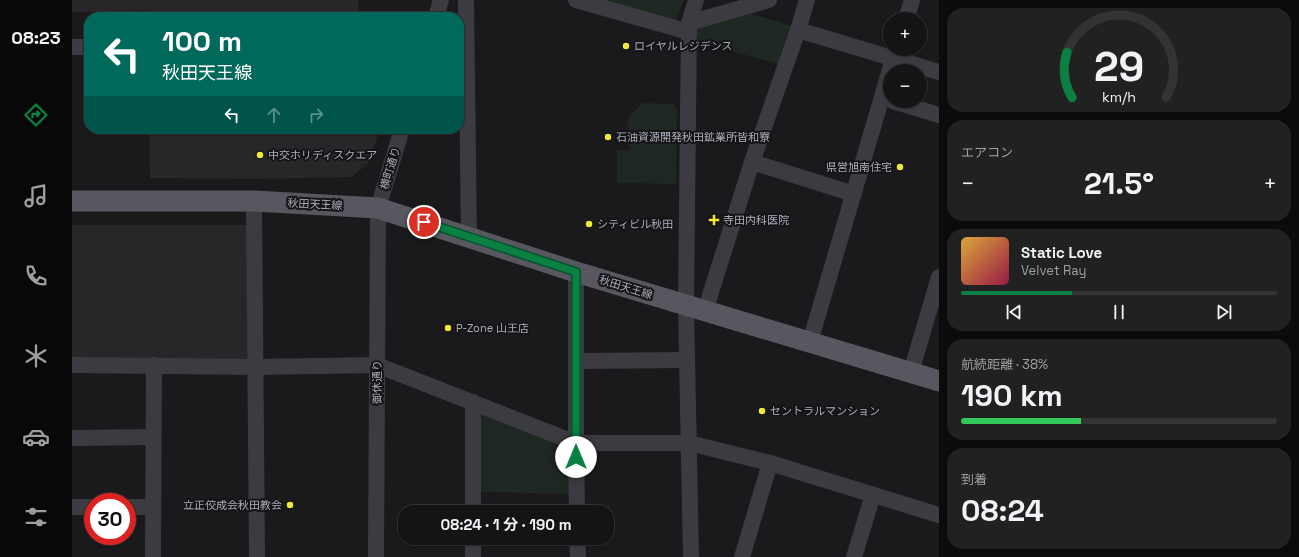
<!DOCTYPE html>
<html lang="ja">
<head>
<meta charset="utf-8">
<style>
	body { margin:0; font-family:"Space Grotesk","Noto Sans JP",sans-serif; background:#212122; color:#f1f3f6; height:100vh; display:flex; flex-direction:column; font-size:15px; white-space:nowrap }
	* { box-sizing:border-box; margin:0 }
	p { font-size:13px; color:#9d9ea0 }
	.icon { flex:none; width:22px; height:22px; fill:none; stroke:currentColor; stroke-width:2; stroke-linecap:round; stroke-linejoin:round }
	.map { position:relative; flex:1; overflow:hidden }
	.panel { display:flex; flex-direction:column; gap:8px; padding:8px; background:#0b0b0c; width:360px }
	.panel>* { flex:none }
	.guide { position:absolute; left:12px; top:12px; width:380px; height:122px; border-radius:16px; box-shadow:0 1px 3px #0004,0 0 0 1px #333334; background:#00695c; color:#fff; overflow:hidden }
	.tools { position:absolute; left:811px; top:12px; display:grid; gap:8px }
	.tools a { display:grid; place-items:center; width:44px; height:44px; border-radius:50%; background:#141415; box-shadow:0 1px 3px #0004,0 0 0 1px #333334; font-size:20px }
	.speed { position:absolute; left:12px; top:493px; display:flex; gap:8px; font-size:20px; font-weight:700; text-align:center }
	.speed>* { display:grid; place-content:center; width:52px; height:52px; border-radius:50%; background:#141415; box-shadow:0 1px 3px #0004,0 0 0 1px #333334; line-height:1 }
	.speed .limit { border:6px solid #d22; background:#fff; color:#111 }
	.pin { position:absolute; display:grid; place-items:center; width:34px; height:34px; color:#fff; margin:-17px; border:2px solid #fff; border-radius:50%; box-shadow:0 1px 4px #0007 }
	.me { position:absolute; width:44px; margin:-22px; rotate:0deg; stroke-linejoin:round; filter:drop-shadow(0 0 3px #0008) }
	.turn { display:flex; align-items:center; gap:14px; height:84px; padding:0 12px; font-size:18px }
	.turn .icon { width:52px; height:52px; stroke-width:2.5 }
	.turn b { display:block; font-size:28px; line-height:34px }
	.lanes { display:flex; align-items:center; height:38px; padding:0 12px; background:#0003; justify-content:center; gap:20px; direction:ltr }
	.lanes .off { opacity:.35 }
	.big { font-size:30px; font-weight:700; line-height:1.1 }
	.panel .tile { flex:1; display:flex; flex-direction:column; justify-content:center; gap:6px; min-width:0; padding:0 14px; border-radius:16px; background:#212122 }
	.panel .dial { align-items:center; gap:0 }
	.dial svg { height:104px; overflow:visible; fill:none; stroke:#333334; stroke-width:7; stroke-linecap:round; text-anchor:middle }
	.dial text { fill:#f1f3f6; stroke:none }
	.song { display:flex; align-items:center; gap:12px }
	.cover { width:48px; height:48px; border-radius:6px; background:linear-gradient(135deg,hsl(40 70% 55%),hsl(340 70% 35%)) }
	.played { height:4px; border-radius:2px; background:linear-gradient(90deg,#0b8043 35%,#333334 35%) }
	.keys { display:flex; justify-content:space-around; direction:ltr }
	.heat { display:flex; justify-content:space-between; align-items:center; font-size:22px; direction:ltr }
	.charge { height:6px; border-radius:3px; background:linear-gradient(90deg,#34c759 38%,#333334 0) }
	.trip { position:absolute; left:326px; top:505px; width:216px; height:40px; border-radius:16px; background:#141415; box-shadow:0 1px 3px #0004,0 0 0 1px #333334; font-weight:700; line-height:40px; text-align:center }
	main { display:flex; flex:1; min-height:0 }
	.dock { display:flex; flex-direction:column; width:72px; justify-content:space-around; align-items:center; background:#080808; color:#9d9ea0 }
	.dock .icon { width:28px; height:28px }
	.dock .on { color:#0b8043 }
	.dock b { font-size:18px; color:#f1f3f6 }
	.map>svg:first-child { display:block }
	.built { fill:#272629 }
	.green { fill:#1f2723 }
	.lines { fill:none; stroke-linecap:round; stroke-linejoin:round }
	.minor { stroke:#3b3b41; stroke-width:16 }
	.major { stroke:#575760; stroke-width:21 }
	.route-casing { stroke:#07532c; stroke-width:10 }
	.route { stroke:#0b8043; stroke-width:7 }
	.poi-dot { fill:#f2e73b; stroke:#151517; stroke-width:1.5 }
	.labels { text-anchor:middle; stroke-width:4; stroke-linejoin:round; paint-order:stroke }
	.poi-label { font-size:11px; fill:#acadbb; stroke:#151517; text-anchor:start }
	.street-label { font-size:11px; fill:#acadbb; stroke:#151517 }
</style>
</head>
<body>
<main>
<nav class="dock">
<b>08:23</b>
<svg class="icon on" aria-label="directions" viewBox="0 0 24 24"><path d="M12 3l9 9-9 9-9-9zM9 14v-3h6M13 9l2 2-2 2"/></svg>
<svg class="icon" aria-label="music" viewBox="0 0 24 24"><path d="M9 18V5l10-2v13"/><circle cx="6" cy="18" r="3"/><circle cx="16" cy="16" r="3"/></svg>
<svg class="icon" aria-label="phone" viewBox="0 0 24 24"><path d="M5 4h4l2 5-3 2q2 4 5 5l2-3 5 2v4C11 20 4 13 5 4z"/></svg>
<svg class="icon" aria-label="climate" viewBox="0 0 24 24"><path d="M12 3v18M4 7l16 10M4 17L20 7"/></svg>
<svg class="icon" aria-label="car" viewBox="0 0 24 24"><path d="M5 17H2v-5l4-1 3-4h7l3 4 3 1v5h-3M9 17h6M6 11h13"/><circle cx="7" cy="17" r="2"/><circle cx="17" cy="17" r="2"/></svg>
<svg class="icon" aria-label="filters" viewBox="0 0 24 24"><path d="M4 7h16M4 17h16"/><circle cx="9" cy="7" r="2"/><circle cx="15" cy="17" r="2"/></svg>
</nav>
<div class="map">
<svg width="867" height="557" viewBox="0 0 867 557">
	<rect width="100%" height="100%" fill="#1a1a1c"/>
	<g class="built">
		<path d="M0,0h286v17h-209v-7l-77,2z"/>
		<path d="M77,129h231l-12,35 -17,13 -102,2 -99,-1z"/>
		<path d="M0,225h180v131l-8,5 -172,-2z"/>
	</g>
	<g class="green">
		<path d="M525,0h87l-9,23z"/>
		<path d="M669,11l55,16 -14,38 -90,-25 1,-16z"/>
		<path d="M570,103l32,1 3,6 -1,74 -59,-1v-33h13v-23h-4l4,-11z"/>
		<path d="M411,413l82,31 7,7 -1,43 -91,-2 -1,-72z"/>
	</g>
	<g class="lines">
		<g class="minor">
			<path d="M394,0l3,237"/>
			<path d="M504,0l113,32"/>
			<path d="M364,17l5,-17"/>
			<path d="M834,19l6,-19"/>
			<path d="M617,23l80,-23"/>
			<path d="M726,30l141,42"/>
			<path d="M0,47h17"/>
			<path d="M821,101l46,14"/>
			<path d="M680,162l102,32"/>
			<path d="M182,201l3,356"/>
			<path d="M504,272v171l1,69"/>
			<path d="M633,311l47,-149 46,-132 9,-30"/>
			<path d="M738,342l86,-293"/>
			<path d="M505,361l110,-1"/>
			<path d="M0,365l184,2 121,-2 199,78h113l81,20 169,52"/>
			<path d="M839,372l28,-95"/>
			<path d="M0,438l81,-1"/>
			<path d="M0,507h21"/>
			<path d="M55,507h25"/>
			<path d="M401,512v-110"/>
			<path d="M505,538l1,19"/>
			<path d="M81,557l1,-192"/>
			<path d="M304,557l2,-349 24,-79"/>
			<path d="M401,557v-19"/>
			<path d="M619,557l-5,-251 3,-283 7,-23"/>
			<path d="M670,557l28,-94"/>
			<path d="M782,557l19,-62"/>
		</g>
		<path class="major" d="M0,201h182l124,7 198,64 363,109"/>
	</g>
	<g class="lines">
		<g class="route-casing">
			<path id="route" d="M352,222l152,50v185"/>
		</g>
		<use href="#route" class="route"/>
	</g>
	<g class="poi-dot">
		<circle cx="554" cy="46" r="4"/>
		<circle cx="536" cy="137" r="4"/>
		<circle cx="188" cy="155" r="4"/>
		<circle cx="828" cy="167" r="4"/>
		<path d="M640 214h4v4h4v4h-4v4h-4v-4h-4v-4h4z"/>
		<circle cx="517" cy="224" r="4"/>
		<circle cx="376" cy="328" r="4"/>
		<circle cx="690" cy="411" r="4"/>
		<circle cx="218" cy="505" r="4"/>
	</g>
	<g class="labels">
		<g class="poi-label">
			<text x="562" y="50">ロイヤルレジデンス</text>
			<text x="544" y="141">石油資源開発秋田鉱業所皆和寮</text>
			<text x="196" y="159">中交ホリディスクエア</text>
			<text x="820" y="171" text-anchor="end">県営旭南住宅</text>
			<text x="651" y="224">寺田内科医院</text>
			<text x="525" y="228">シティビル秋田</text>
			<text x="384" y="332">P-Zone 山王店</text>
			<text x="698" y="415">セントラルマンション</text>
			<text x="210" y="509" text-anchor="end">立正佼成会秋田教会</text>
		</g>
		<g class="street-label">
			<text transform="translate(318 168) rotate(-73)" y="4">横町通り</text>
			<text transform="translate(243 204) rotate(3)" y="4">秋田天王線</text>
			<text transform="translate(554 287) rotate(17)" y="4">秋田天王線</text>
			<text transform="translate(305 382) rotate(-90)" y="4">御休通り</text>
		</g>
	</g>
</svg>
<div class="tools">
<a>+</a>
<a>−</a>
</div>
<div class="speed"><div class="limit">30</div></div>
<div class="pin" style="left:352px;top:222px;background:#d93025"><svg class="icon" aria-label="arrive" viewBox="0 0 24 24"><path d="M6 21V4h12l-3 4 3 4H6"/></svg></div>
<svg class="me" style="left:504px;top:457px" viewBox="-20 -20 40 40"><circle r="19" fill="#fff"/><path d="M0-13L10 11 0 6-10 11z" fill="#0b8043"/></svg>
<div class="trip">08:24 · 1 分 · 190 m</div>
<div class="guide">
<div class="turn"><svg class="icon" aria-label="left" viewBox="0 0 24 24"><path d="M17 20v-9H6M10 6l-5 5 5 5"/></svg><div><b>100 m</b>秋田天王線</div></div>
<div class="lanes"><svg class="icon" aria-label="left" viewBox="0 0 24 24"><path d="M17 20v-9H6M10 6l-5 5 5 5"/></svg><svg class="icon off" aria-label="ahead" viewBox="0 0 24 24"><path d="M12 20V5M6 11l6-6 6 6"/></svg><svg class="icon off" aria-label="right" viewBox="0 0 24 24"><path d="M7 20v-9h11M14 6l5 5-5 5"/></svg></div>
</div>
</div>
<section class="panel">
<div class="tile dial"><svg viewBox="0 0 100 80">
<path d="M14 69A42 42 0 1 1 86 69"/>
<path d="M14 69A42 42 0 0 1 10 34" stroke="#0b8043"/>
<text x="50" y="56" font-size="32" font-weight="700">29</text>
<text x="50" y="72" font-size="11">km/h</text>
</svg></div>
<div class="tile"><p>エアコン</p>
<div class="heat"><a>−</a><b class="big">21.5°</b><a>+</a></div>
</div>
<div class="tile">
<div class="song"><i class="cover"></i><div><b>Static Love</b><p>Velvet Ray</p></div></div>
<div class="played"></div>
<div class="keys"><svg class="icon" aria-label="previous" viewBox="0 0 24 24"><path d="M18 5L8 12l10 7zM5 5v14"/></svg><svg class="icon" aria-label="pause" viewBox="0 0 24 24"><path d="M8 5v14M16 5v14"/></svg><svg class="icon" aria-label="next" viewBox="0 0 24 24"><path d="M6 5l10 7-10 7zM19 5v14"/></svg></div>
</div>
<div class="tile"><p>航続距離 · 38%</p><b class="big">190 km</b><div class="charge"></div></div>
<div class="tile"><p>到着</p><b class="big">08:24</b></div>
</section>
</main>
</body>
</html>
